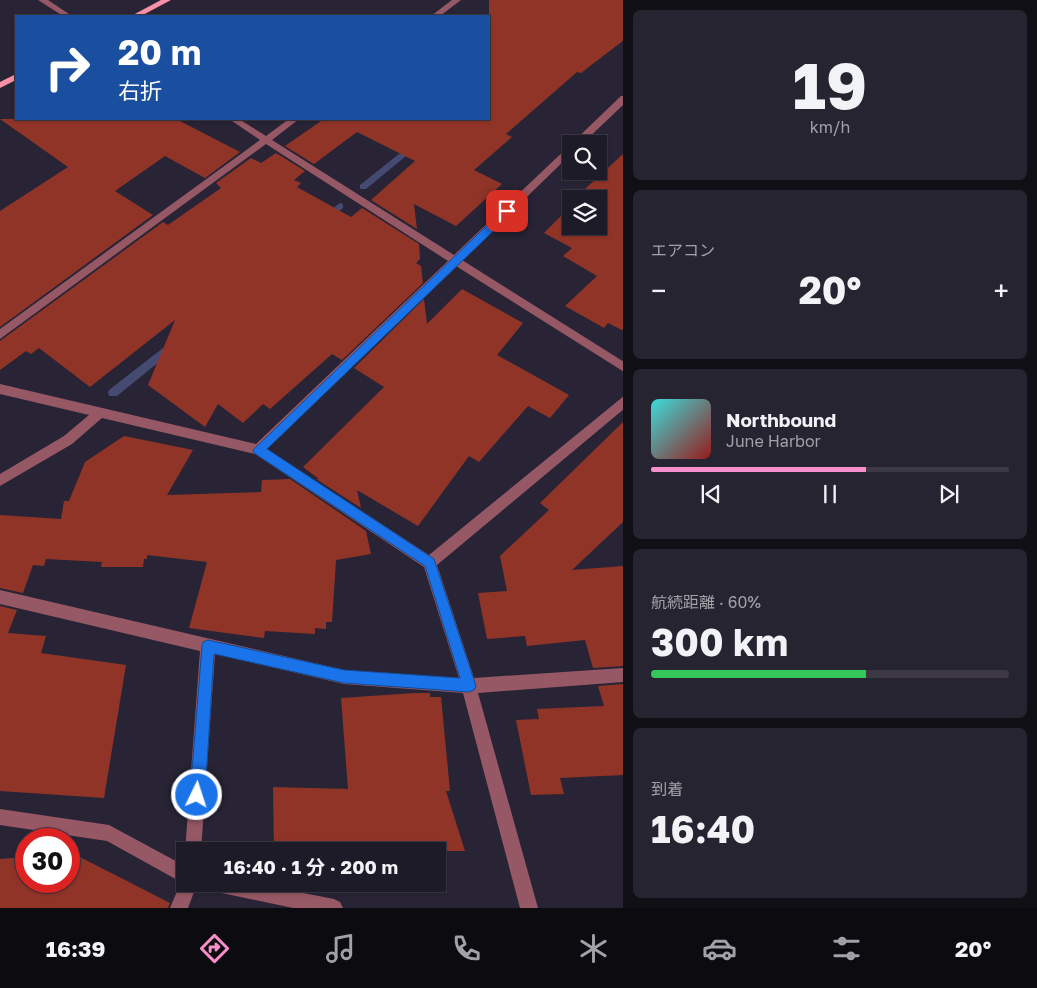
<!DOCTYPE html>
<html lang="ja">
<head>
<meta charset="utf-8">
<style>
	body { margin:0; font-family:"Golos Text","Noto Sans JP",sans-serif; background:#262430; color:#f1f3f6; height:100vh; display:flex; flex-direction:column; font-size:19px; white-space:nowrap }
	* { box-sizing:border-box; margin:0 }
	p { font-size:16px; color:#a1a1a8 }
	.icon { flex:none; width:28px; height:28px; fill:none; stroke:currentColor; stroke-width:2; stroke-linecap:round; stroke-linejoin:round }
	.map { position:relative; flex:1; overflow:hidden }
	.details { display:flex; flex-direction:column; gap:10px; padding:10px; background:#100f16; width:414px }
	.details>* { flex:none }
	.guide { position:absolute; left:15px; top:15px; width:475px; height:105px; border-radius:0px; box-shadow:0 1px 4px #0004,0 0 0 1px #3c3945; background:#1a4fa0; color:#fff; overflow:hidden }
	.tools { position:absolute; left:562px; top:135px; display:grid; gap:10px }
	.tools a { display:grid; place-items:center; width:45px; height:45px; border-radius:0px; background:#1e1b28; box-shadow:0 1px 4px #0004,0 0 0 1px #3c3945; font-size:25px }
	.speed { position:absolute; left:15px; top:828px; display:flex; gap:10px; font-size:25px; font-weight:700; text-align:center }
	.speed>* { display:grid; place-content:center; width:65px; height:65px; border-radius:50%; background:#1e1b28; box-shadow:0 1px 4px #0004,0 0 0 1px #3c3945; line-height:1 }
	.speed .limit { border:8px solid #d22; background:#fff; color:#111 }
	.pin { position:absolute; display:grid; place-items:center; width:42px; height:42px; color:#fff; margin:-21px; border-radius:10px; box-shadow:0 2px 8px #0006 }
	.me { position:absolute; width:55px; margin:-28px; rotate:4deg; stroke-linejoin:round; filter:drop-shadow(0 0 4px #0008) }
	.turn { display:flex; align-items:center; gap:18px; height:105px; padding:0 20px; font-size:22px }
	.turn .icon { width:65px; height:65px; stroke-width:2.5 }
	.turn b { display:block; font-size:35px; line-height:42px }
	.big { font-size:38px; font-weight:700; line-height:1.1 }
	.details .widget { flex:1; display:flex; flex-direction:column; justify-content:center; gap:8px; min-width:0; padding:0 18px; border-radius:8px; background:#262430 }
	.details .dial { align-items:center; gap:0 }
	.dial b { font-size:65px; line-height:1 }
	.song { display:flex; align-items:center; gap:15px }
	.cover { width:60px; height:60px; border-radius:8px; background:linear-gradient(135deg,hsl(180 70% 55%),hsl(0 70% 35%)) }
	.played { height:5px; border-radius:2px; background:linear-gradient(90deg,#f98fca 60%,#3c3945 60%) }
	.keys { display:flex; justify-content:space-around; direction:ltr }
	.heat { display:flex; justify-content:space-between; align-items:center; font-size:28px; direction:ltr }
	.charge { height:8px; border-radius:4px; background:linear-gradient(90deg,#34c759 60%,#3c3945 0) }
	.trip { position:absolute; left:176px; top:842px; width:270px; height:50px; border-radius:0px; background:#1e1b28; box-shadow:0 1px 4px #0004,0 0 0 1px #3c3945; font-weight:700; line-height:50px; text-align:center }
	.menu { display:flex; height:80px; justify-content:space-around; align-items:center; background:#0c0b10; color:#a1a1a8 }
	.menu .icon { width:35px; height:35px }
	.menu .selected { color:#f98fca }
	.menu b { font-size:22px; color:#f1f3f6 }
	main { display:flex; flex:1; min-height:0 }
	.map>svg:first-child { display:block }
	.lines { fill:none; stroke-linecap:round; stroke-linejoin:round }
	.stream { fill:#444a72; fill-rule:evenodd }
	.building { fill:#913428 }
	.minor { fill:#975865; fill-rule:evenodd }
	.major { fill:#f991a6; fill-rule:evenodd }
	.route { fill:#1a73e8; stroke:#114b97 }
</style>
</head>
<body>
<main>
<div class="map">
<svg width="624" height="908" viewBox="0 0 624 908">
	<rect width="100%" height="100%" fill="#282435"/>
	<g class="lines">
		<g class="stream">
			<path d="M414,142l3,1v4l-51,42h-6v-4z"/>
			<path d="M340,203l3,1v4l-15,12h-6v-4z"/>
			<path d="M172,341l5,4 -1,3 -59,48h-8l-1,-3 1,-3z"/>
		</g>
	</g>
	<g class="building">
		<path d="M489,0h135v40l-43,33 -4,-1 -71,62 6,3 -38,33 28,14 -46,42 -42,-22 3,25 -46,-29 44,-39 -58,-29 -43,32 -29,-18 39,-27h165z"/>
		<path d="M0,119h176l64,33 -35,26 -40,-22 -50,35 38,24 -153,112v-116l68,-44z"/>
		<path d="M276,153l29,18 -11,9 7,3 -4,4 54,30 11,-9 57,36 1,15 -4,4 5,3 2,17 -81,77 -10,-6 -62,55 -7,-5 -20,19 -25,-19 -13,23 -57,-42 27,-65 -85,67 -51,-39 -8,6 -5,-3 -26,19v-29l163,-119 5,3 53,-37 -5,-5 35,-25 10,5z"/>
		<path d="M624,153v178l-16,-8 -4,5 -39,-22 32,-30 -34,-20 9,-8 -28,-15 20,-20 -3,-2 10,-10v25h28v-27h-25z"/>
		<path d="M462,289l61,34 -26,32 72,40 -19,23 -22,-12 -49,56 -10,-6 -51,70 -61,-36 4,18 -45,-29h3l-16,-12 81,-80 -30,-19 70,-69 3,25z"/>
		<path d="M624,421v100l-52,49 52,-4v100l-31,2 -8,-28 -58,6 -2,-10 -38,3 -9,-46 29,-2 -7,-35 49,-46 -9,-7z"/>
		<path d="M124,436l69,14 -26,45 94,-3 1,-12 28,-1 76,52 5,23 -35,6 -4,62h-6v7l-11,-1v6l-50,-3 -1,7 -75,-10 18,-66 -60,-7v4h-3l-1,8h-42l1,-5 -56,-3 -2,7 -11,-1 -10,28 -23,-5v-73l61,4 3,-18h5l16,-39z"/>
		<path d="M0,606l17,4 -9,23 38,3 -5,17 85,12 -22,133 -104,-7z"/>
		<path d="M624,684v91l-64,3 4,16 -33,1 -15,-75 23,-1 -2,-10 67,-3 -6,-20z"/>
		<path d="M415,693h15v4h11l9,94h-4l19,60h-191l-1,-64 75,2 -7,-91z"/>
		<path d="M69,854h5l96,49 -2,5h-168v-49l26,-2v24h43z"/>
	</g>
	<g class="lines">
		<g class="minor">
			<path d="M38,0h10l24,16h-9z"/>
			<path d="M452,0h9l-21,16h-9z"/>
			<path d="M621,96h3v8l-42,40h-11z"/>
			<path d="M229,119h10l27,17 23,-17h10l-27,21 182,115 114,-108 3,-1v8l-109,106 162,102v10l-168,-106 -189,183 162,106 195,-159v13l-187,156 37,113 150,-10v14l-146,11 60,215h-18l-57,-215 -119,-9 -129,-30 -14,197 -16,1 15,-201 -200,-47v-14l344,80 115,8 -35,-111 -169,-113 -153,-36 -30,26 -72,42v-12l64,-38 25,-21 -89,-21v-10l256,60 192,-183 -182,-117 -266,195v-10l260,-189z"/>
			<path d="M0,809l109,16 76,41v18h12l-9,24h-18l11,-26 -74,-41 -107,-16z"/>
			<path d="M209,884h48l77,15 6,3 3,6h-50l-76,-16 -6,-2z"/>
		</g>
		<g class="major">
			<path d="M161,0h10l-30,16h-10z"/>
			<path d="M16,74v6l-16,8v-6z"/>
		</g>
	</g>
	<path class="route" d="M507,208l4,1v5l-244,235 167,110 42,127 -2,4 -5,2 -125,-9 -130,-29 -9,141 -3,6 -5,2 -5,-2 -2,-6 12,-149 1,-4 5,-2 136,30 116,8 -35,-112 -171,-113 -1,-3 251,-241z"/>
</svg>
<div class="tools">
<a><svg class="icon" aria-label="search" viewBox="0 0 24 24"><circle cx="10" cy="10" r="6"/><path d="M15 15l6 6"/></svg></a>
<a><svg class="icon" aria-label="layers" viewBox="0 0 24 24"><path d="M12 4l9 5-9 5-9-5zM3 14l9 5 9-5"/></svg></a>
</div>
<div class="speed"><div class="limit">30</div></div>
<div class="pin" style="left:507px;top:211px;background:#d93025"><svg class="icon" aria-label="arrive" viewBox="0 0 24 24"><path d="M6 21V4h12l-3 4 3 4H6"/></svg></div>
<svg class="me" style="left:197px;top:795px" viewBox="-20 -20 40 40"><circle r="17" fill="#1a73e8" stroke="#fff" stroke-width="3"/><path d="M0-11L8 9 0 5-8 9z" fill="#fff"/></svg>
<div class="trip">16:40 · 1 分 · 200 m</div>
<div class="guide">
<div class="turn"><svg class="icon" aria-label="right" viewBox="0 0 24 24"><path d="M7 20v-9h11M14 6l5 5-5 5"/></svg><div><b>20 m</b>右折</div></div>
</div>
</div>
<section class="details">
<div class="widget dial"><b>19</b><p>km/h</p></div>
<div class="widget"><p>エアコン</p>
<div class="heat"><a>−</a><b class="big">20°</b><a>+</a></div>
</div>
<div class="widget">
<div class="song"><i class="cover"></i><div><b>Northbound</b><p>June Harbor</p></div></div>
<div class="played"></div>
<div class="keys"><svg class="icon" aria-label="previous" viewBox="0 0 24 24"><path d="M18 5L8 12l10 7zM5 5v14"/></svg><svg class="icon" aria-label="pause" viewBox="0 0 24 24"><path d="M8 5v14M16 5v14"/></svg><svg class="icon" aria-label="next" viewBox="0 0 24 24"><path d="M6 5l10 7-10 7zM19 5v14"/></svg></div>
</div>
<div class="widget"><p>航続距離 · 60%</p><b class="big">300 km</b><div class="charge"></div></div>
<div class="widget"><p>到着</p><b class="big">16:40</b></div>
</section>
</main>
<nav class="menu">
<b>16:39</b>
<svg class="icon selected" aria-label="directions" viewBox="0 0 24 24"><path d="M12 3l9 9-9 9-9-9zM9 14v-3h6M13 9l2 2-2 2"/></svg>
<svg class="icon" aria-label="music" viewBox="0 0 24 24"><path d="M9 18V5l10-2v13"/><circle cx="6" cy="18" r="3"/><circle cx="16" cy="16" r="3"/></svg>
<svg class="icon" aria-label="phone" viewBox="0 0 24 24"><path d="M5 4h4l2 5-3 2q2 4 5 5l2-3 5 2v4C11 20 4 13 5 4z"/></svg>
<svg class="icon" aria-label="climate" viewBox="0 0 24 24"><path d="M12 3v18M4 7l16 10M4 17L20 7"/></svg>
<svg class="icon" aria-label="car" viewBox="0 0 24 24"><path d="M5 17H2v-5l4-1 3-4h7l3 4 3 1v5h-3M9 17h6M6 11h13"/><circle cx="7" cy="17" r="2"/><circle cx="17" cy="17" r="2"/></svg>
<svg class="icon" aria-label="filters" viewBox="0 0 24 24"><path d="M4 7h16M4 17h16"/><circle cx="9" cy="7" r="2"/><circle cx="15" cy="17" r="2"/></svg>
<b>20°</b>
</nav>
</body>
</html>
